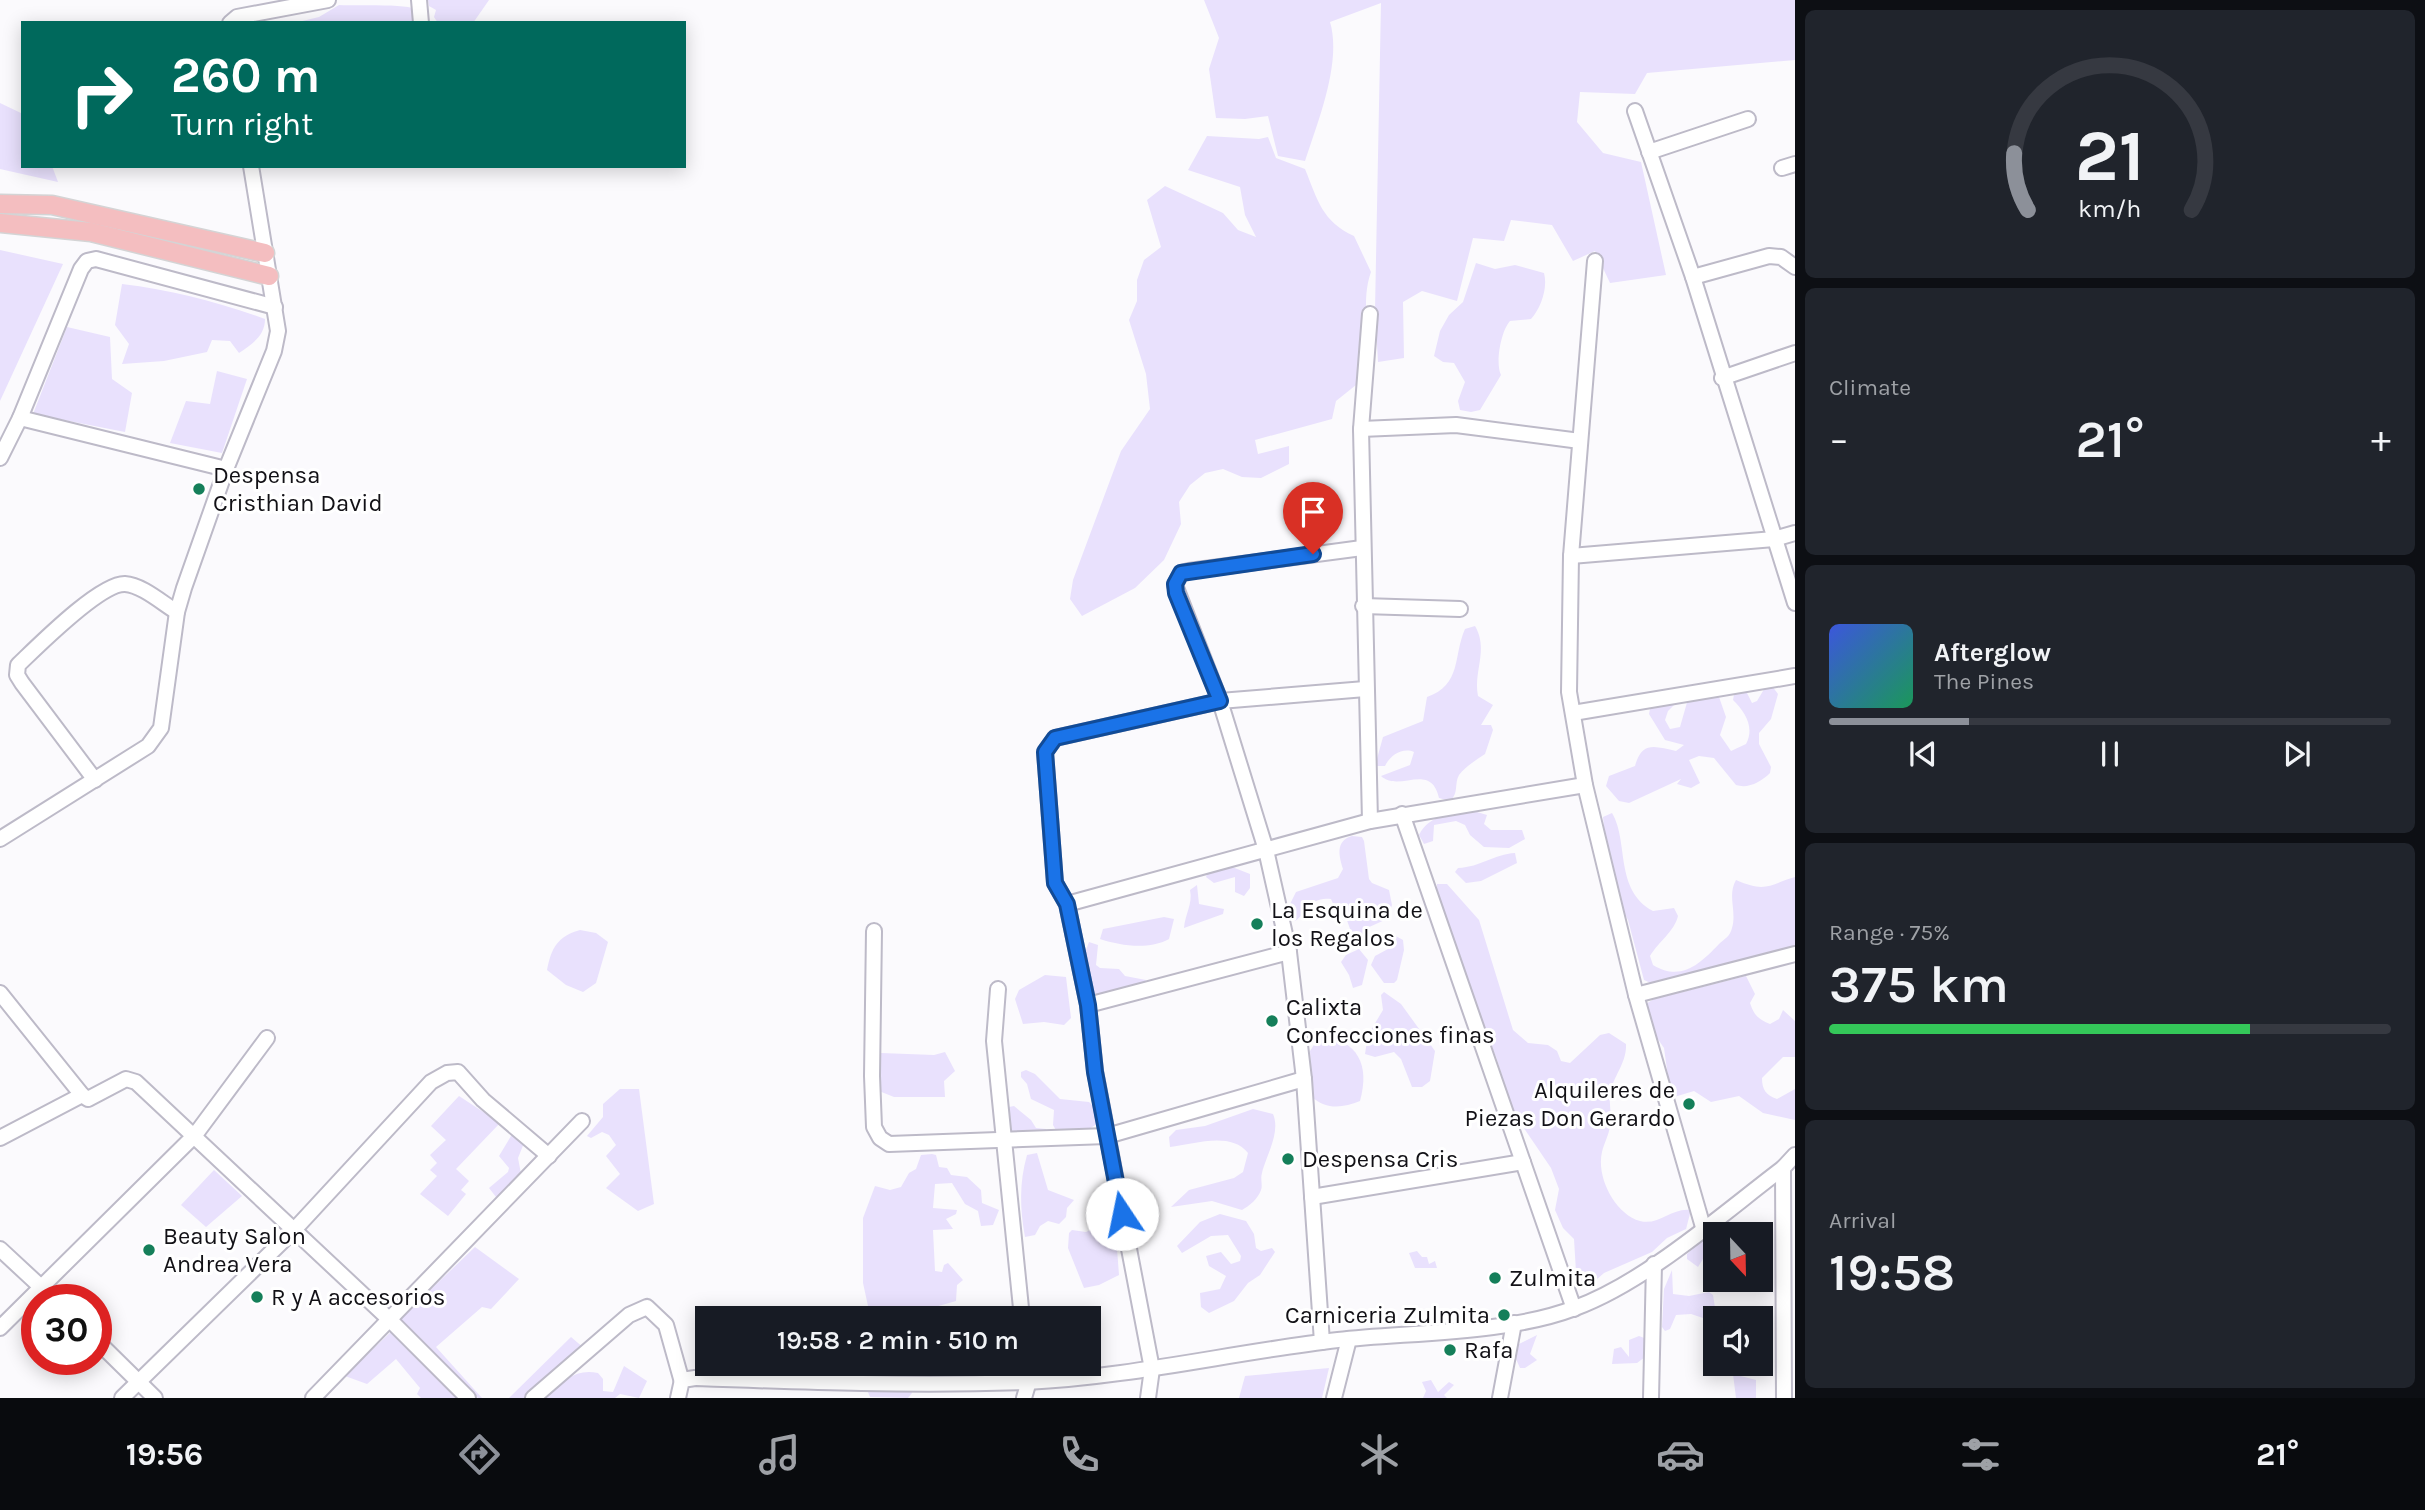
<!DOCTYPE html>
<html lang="en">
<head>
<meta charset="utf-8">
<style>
	body { margin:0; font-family:Karla,sans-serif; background:#20242c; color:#f1f3f6; height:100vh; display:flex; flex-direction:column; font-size:26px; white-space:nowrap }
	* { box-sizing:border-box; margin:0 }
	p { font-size:23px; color:#9ea1a6 }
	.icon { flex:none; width:38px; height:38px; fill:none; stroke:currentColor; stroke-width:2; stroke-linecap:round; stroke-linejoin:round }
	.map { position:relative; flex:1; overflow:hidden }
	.side { display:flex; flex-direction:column; gap:10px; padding:10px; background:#0d0f14; width:630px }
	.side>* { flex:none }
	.guide { position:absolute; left:21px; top:21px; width:665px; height:147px; border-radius:0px; box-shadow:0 4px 18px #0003; background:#00695c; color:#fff; overflow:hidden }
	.needle { width:46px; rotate:158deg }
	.controls { position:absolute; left:1703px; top:1222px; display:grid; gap:14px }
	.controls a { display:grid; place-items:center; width:70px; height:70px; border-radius:0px; background:#171b24; box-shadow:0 4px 18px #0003; font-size:35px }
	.speed { position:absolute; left:21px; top:1284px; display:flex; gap:14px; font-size:35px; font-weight:700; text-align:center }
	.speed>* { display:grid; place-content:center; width:91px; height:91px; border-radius:50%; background:#171b24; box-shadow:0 4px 18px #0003; line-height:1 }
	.speed .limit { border:10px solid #d22; background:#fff; color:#111 }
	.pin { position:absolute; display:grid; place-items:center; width:60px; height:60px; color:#fff; margin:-72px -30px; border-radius:50% 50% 50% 0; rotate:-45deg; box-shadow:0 0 7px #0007 }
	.pin .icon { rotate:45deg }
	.me { position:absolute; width:77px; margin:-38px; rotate:349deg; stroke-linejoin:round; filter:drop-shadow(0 0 5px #0008) }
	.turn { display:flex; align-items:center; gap:24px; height:147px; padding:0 35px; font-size:32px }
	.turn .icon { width:91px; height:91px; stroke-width:2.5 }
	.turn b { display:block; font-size:49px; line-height:60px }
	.big { font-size:52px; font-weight:600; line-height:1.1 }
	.side .widget { flex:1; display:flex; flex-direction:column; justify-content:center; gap:10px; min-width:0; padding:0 24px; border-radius:10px; background:#20242c }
	.side .dial { align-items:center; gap:0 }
	.dial svg { height:182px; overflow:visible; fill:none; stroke:#363941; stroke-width:7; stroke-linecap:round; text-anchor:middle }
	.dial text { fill:#f1f3f6; stroke:none }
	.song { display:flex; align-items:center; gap:21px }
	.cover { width:84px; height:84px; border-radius:10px; background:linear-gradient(135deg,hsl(230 70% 55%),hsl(150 70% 35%)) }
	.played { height:7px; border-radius:4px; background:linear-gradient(90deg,#8c9099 25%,#363941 25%) }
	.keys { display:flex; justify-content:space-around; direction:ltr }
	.heat { display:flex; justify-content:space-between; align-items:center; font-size:38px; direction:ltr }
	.charge { height:10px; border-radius:5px; background:linear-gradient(90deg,#34c759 75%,#363941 0) }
	.trip { position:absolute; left:695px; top:1306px; width:406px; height:70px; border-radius:0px; background:#171b24; box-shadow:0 4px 18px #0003; font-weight:600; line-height:70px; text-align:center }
	.menu { display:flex; height:112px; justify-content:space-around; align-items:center; background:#090b0e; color:#9ea1a6 }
	.menu .icon { width:49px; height:49px }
	.menu .current { color:#8c9099 }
	.menu b { font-size:32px; color:#f1f3f6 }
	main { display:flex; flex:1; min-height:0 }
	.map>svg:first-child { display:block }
	.green { fill:#e9e1fd }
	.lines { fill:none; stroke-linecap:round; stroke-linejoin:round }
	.minor-casing { stroke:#bdbac8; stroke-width:18 }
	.major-casing { stroke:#d4d4d5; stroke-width:21 }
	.minor { stroke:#fff; stroke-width:14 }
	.major { stroke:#f4bec0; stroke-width:18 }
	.route-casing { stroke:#114b97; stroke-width:18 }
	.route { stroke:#1a73e8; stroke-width:12 }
	.poi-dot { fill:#157f5a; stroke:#fff; stroke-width:2.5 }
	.labels { text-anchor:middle; stroke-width:6; stroke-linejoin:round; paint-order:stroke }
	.poi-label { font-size:24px; fill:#121116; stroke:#fff; text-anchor:start }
</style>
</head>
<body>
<main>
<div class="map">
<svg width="1795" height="1398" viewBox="0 0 1795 1398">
	<rect width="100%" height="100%" fill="#fbfafd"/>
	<g class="green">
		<path d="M428,0h61l-16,23h-35l-4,-6 2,-7 -7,-4z"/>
		<path d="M1204,0h591v60l-148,13 -12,21 -55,-2 -3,30 26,31 38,9 25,113 -56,8 -15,-32 -22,10 -21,-36 -41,-5 -7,21 -31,-3 -16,63 -35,-10 -19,11 1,56 -26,4 -3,-52 6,-307 -51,19c12,40 -12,99 -25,139l-27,-5 -10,-40 -23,3 -29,-1 -7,-49 10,-31z"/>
		<path d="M339,5c18,1 59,-1 73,3v15h-118l25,-6z"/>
		<path d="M0,103l23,11v52h29l6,16 -58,-13z"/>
		<path d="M1207,136l52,3 9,-2 8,21 29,11c13,32 17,52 49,67l17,36c-10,28 -1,54 -6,82 -1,9 -8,19 -9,31l-20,16 -4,18 -77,21 3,14 31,-8v18l-28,14 -19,-1 -19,-8 -18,4 -15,12 -11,17 2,22 -17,36 -29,28 -53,28 -12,-17 3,-19 48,-129 29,-42 -4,-35 -17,-54 8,-19v-21l7,-20 17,-13 -14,-47 18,-14 58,27 15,17 18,7 -11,-22 -5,-28 -52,-17z"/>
		<path d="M0,250l63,14 -63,137z"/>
		<path d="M1476,263l19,6 20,-4 29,8c4,15 -3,35 -13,46l-21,2c-9,10 -15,42 -9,54l-21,35 -9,2 -11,-2 -2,-9 7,-19 -11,-19 -11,-1 -9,-6 6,-25 9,-16 14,-13z"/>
		<path d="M122,284c50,6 96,18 143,35 0,17 -13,25 -26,34l-9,-12 -18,-1 -5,12 -43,9 -42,3 7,-20 -14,-19z"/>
		<path d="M67,327l43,10 2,42 20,14 -7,39 -92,-18z"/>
		<path d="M217,371l30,8 -25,74 -52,-10 16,-42 24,3z"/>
		<path d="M1475,626c14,24 -2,45 3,70l15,9 -12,20h10l2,5 -8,24c-9,6 -20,13 -26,21 -5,9 0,18 -9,26l-11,-3c-8,-37 -40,-5 -58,-22l29,-11 4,-13c-11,-5 -24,3 -29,14h-10l8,-29 40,-16 4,-24c35,-12 26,-41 38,-68z"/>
		<path d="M1766,686h6l6,8 -7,25 -12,14v11l12,23 -1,6c-9,9 -22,16 -34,12l-22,-27 -15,-2 -10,4 11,23 -9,5 -14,-4 4,-5 -52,24 -10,-2 -13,-15 3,-10 26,-10c7,-26 21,-19 41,-15l8,-6 -19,-5 -16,-26 2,-10 19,-8 5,8 -7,7 -3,9 5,9 10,-2 8,-28 21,-7 10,5 7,20 -6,18 11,16 15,-7c9,-17 -1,-32 -13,-44l2,-11h10l7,14 5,-2z"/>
		<path d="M1477,812l10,3 -3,9 7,6h31l3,9 -16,9 -25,-1 -14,-12 -5,-10 -9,-4 -22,4 -1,16 -9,3 -5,-9c10,-21 37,-23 58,-23z"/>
		<path d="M1612,813c17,28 2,77 41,98l21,-3 4,8c-4,16 -19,25 -28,40l3,9c28,17 47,-1 66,-21 5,-5 11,-7 13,-16 5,-17 -5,-32 4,-48 30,13 32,5 59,-3v70l-73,17 -58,18 -11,2 -9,-4 -16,-60 -18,-34 -7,-69z"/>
		<path d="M1352,836l10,1 2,4 5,38 3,4 17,7 3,15 -5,14 -20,9 -8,13 -5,-1 -10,-28 -9,-4 -4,-9c-21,-3 -24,14 -36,22l-5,-2 -3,-9 9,-18 42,-14 5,-9c-4,-13 -8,-28 9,-33z"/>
		<path d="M1515,853l2,10 -36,18 -15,2 -11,-11 3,-4c23,-1 36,-14 57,-15z"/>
		<path d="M1227,865l23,9v14l-6,8 -9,-4v-15l-21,6 -8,-6 2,-5z"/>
		<path d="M1437,884h10l32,36 34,110 15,13 20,2 9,6 4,10 9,2 30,-28 9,-2 17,11c1,19 -13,32 -16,50 -1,11 2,22 0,32 -1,9 -6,17 -8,26 -6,25 13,62 38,69 19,5 32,-14 51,-11l-5,19 -19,9 -15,14 -48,21 -16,14 -11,1 -3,-49 -11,-11 -8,-18 4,-21 -8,-21 -36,-53 -19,-58 -60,-148z"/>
		<path d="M1197,885l2,19 25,5 -1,5 -39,14c1,-14 9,-24 6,-38z"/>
		<path d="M1164,917l10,2 -5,20c-20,11 -48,7 -69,0l3,-10z"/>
		<path d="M580,930l16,3 12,9 -12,41 -13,9 -17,-7 -19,-15c4,-22 11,-34 33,-40z"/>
		<path d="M1394,935l9,5 1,10 -7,30 -3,3h-10l-13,-18 4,-9 13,-7z"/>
		<path d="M1089,942l9,3 -2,20 4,3 19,1 6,7 21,4 -3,4 -47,12 -7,-6 -7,-29z"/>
		<path d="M1359,949l9,11 -6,25 -9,3 -4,-13 -8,-13 5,-7z"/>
		<path d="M1045,975l21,2 5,41 -7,7 -20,-3 -21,2 -8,-25 4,-9z"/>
		<path d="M1746,976l9,18 -5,9c4,12 8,16 20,21l9,-5 4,-9 12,11v36h-12l-21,21c0,12 4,17 15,21l18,-10v31l-32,-7 -24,-17 -28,6 -17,-11 -23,7 -7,-50 -11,-16 -9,-27 10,-6z"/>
		<path d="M1384,992l17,12 34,47 -5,30 -8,6h-10l-11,-28 -7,-7 -19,5 -10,-3 3,-19 15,-25 -2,-15z"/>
		<path d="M1321,1034c37,8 49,30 39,67 -17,7 -34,9 -48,-4l-2,-46z"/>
		<path d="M945,1052l10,19 -11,10 1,16h-51l-15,-6 2,-38 53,2z"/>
		<path d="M1026,1070l9,4 25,25 29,3 7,7 1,15 -13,8h-27l-4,-7 1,-15 -23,-11 -4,-15 -6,-7v-5z"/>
		<path d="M620,1089h19l15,115 -16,7 -32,-23 14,-14 -14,-18 10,-11 -7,-10 -7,-3 -11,6 -4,-2 16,-19v-13z"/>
		<path d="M459,1096l41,27 -44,46 13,12 -8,9 5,4 -18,22 -28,-22 17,-18 -7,-6 7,-7 -7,-8 16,-15 -15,-14z"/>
		<path d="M1014,1106l17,14 5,8 10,1v5l-36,2 -4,-20 3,-9z"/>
		<path d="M1253,1109l20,5c8,18 -7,42 -11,59 -2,6 1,12 -1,17 -3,9 -12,16 -19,20l-30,-9 -41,6 18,-17 45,-12 9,-6 5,-19c-17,-22 -54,-9 -78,-6l-1,-10 7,-7 29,-4z"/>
		<path d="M515,1135l9,8 -6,15 4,21 -26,18 -7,-9 19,-16 1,-4 -10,-12 12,-20z"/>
		<path d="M1037,1153l11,37 26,10 -7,8 -1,9 -7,7 -11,-3 -8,5 -5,9 -10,2c-5,-28 -6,-54 2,-82z"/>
		<path d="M932,1154l4,1 3,12 8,1 4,7 16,2 14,13 1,13 17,7 -6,15 -12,1 -3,-15 -13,-7 -13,-21 -17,1 -2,24 24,2 -1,4 -10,5 7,10 -20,1 2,41 7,1 2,-7 4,-2 15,17 -6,5 -1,16 -21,6 -7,10 -58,-2 -7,-32v-65l12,-32 15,4 11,-3 8,-14 7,-4 5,-14z"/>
		<path d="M214,1170l28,26 -36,31 -25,-22z"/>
		<path d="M1220,1214l26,7 8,13 2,14 5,3 11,-3 3,4 -15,23 -12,8 -14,18 -25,12 -8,-6 -1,-14 20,-4 6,-13 -17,-10 -3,-10 15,-4 10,12 9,-3 1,-5 -13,-21 -17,1 -29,17 -5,-7 23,-24z"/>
		<path d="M1109,1222h6l4,53 -20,10 -15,3 -16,-40 1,-15 3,-3 14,2z"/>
		<path d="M1702,1240h5l1,11 -10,16 -11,-8v-5z"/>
		<path d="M475,1247l44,32 -28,30 -9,-2 -46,40 46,51h-4l-78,-79z"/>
		<path d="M1417,1251l5,6h5l2,7 6,-3 2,7h-22l-6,-15z"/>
		<path d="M1672,1270l1,24 16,2 20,-4 4,3 3,19 -4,7 -21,-7 -15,1 -6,14 -5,2 -3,-4 2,-38z"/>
		<path d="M396,1327l71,71h-46l-4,-4 3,-6 -24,-29 -29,25 -22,-8z"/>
		<path d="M1537,1335l-7,19 7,6 -12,8h-5l-4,-9 3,-15z"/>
		<path d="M1639,1336l8,3 -2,18 -8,6 -25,1 2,-15 7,-2 8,10v-17z"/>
		<path d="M571,1337l14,12 -56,49h-20z"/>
		<path d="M624,1366l23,15 -8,17 -19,-4 -5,4h-69l1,-6c16,-11 30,-24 51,-19l5,6v12l10,1z"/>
		<path d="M1329,1368l-7,30h-83l6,-22z"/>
		<path d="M1733,1374l23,6v18h-20z"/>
		<path d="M1431,1380l7,12 11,-10 5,3 -10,10 3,3h-24l3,-7 -4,-9z"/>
		<path d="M909,1387l3,6 -4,5 -38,-1 -2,-5 4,-3z"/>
	</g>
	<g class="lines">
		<g class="minor-casing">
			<g id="minor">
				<path d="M419,0l2,23"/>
				<path d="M230,23l7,-6 91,-17"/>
				<path d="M1635,111l58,166 102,326"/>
				<path d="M1649,152l99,-33"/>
				<path d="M1782,168l13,-4"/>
				<path d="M1595,261l-24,295 -2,136 16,93 51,210 67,232"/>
				<path d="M1693,277l76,-21 12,1 14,10"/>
				<path d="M1722,378l73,-25"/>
				<path d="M20,418l206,51"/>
				<path d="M1361,429l95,-4 124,16"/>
				<path d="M0,458l20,-40 61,-149 6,-8 9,-2 179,48"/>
				<path d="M1571,556l203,-17 21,-6"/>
				<path d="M1363,606l97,3"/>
				<path d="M1573,713l222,-37"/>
				<path d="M95,780l-73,-97 -5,-8 1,-10c19,-18 82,-82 107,-81 17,1 37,19 52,28"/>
				<path d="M1402,814l172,495"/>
				<path d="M1370,821l-9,-392 9,-115"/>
				<path d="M0,839l148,-93 13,-18 16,-116 7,-24 42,-119 48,-118 4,-20 -27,-165"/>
				<path d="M1067,904l303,-83 215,-36"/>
				<path d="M874,931l-2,145 2,51 6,11 9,6 218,-8 197,-57"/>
				<path d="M998,989l-4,52 28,277"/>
				<path d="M0,993l82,102 6,4 38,-20 10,3 255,239 77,77"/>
				<path d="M1636,995l159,-41"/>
				<path d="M1088,1005l201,-53"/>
				<path d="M0,1138l82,-43"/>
				<path d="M1783,1168l1,230"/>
				<path d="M1312,1197l211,-35"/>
				<path d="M0,1249l55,51"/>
				<path d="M0,1328l195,-193 72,-97"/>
				<path d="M96,1340l59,58"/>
				<path d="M1322,1342l-18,-263 -15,-127 -23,-102 -46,-149 -45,-116 6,-12 8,-2 173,-23"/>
				<path d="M122,1398l173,-169 136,-147 16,-9 11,-1 25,28 66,56"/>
				<path d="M313,1398l269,-277"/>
				<path d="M533,1398l96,-83 18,-8 19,18 16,57"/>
				<path d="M678,1398l4,-18 13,-2c111,4 221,8 332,4 104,-5 207,-30 311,-42 73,-8 169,-6 237,-32 71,-26 147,-94 208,-140l12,-13"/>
				<path d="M1024,1398l5,-17 -2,-18"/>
				<path d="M1148,1398l4,-29 -57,-298 -7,-66 -21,-101 -12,-21 -10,-131 10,-14 165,-37 145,-12"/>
				<path d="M1334,1398l15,-59"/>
				<path d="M1500,1398l14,-75"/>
				<path d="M1651,1398l3,-134"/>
			</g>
		</g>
		<g class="major-casing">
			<g id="major">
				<path d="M0,204l52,1 213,48"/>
				<path d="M0,223l91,9 178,44"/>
			</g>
		</g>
		<use href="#minor" class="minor"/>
		<use href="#major" class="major"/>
	</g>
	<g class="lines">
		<g class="route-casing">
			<path id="route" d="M1122,1214l-27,-142 -7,-67 -21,-101 -12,-21 -10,-131 10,-14 165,-37 -44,-108 -1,-9 6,-11 132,-19"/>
		</g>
		<use href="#route" class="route"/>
	</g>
	<g class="poi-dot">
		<circle cx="199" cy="489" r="7"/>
		<circle cx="1257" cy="924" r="7"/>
		<circle cx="1272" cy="1021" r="7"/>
		<circle cx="1689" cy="1104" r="7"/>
		<circle cx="1288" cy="1159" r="7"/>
		<circle cx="149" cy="1250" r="7"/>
		<circle cx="1495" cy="1278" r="7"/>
		<circle cx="257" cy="1297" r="7"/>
		<circle cx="1504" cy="1315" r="7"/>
		<circle cx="1450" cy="1350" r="7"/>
	</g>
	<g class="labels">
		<g class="poi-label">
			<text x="213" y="483">Despensa<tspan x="213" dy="28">Cristhian David</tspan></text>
			<text x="1271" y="918">La Esquina de<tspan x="1271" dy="28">los Regalos</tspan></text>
			<text x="1286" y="1015">Calixta<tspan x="1286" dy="28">Confecciones finas</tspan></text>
			<text x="1675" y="1098" text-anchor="end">Alquileres de<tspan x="1675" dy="28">Piezas Don Gerardo</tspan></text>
			<text x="1302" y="1167">Despensa Cris</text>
			<text x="163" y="1244">Beauty Salon<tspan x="163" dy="28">Andrea Vera</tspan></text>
			<text x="1509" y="1286">Zulmita</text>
			<text x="271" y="1305">R y A accesorios</text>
			<text x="1490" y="1323" text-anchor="end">Carniceria Zulmita</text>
			<text x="1464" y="1358">Rafa</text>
		</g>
	</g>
</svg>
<div class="controls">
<a><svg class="needle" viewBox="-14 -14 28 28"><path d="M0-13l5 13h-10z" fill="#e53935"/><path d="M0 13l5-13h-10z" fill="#9ea1a6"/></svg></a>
<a><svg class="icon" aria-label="sound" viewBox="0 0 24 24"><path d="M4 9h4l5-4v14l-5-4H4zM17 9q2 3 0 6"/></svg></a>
</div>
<div class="speed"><div class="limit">30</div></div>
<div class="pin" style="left:1313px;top:554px;background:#d93025"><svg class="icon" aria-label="arrive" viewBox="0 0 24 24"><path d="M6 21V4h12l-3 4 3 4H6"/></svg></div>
<svg class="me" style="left:1122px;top:1214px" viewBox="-20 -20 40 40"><circle r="19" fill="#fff"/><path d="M0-13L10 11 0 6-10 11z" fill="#1a73e8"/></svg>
<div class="trip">19:58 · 2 min · 510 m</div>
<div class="guide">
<div class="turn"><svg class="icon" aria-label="right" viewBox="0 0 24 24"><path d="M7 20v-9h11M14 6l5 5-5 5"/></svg><div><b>260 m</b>Turn right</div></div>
</div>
</div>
<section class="side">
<div class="widget dial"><svg viewBox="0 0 100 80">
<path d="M14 69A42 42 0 1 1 86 69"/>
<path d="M14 69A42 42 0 0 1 8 44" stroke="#8c9099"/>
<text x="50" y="56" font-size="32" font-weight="700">21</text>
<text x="50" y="72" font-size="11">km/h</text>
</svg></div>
<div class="widget"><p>Climate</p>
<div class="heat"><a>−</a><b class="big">21°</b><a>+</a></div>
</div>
<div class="widget">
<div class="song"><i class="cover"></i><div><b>Afterglow</b><p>The Pines</p></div></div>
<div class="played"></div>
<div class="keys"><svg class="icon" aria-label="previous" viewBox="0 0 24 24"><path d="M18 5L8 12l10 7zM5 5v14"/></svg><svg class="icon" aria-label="pause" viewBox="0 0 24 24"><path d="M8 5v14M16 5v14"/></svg><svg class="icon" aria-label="next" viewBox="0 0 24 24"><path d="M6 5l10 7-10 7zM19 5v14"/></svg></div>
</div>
<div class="widget"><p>Range · 75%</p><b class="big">375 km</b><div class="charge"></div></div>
<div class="widget"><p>Arrival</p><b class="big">19:58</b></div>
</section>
</main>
<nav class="menu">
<b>19:56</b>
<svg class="icon current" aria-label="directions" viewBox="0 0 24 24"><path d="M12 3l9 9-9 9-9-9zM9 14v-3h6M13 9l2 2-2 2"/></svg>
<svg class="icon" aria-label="music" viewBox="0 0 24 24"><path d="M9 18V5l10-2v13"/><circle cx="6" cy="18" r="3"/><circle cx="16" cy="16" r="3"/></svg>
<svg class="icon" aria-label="phone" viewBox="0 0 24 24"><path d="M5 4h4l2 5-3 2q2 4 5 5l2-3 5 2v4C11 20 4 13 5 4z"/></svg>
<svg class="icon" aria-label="climate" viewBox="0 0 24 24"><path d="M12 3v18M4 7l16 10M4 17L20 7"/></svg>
<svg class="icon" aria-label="car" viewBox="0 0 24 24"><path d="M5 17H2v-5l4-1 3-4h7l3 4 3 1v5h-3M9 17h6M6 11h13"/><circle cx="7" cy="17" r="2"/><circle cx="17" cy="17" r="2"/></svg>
<svg class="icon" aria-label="filters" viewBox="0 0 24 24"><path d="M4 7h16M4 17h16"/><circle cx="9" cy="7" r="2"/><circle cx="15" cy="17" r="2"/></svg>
<b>21°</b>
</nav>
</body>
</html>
